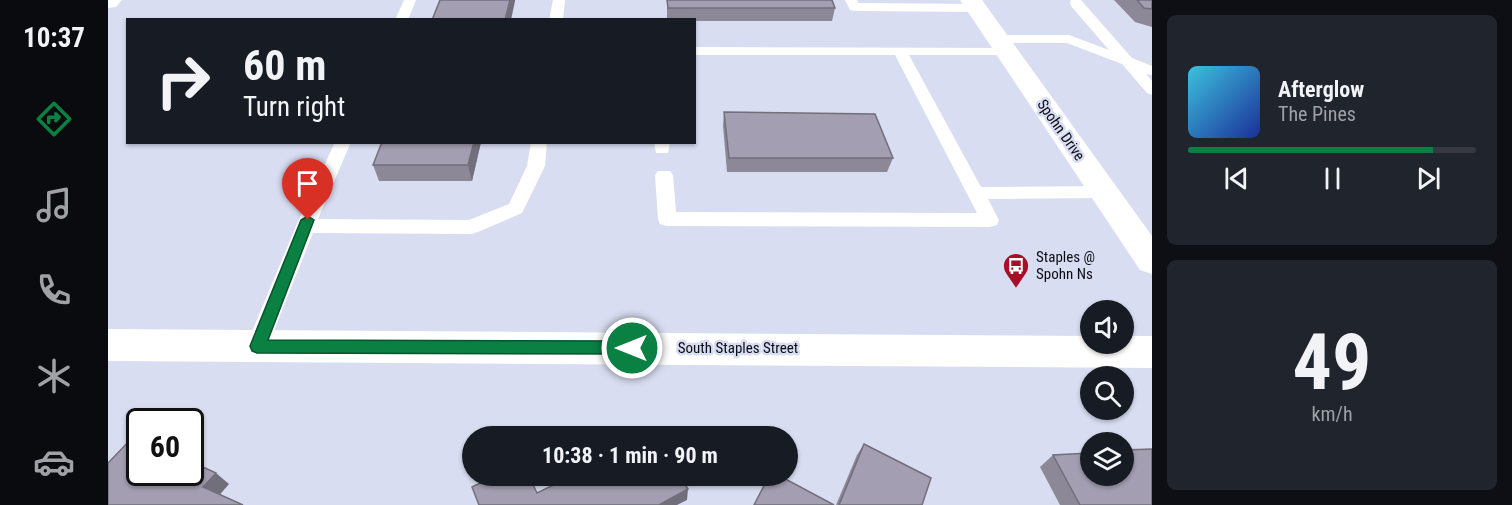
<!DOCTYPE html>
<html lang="en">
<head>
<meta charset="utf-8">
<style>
	body { margin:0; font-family:"Roboto Condensed",sans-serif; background:#20242c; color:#f1f3f6; height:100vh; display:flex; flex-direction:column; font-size:22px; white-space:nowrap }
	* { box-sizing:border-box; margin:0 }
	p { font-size:20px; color:#9ea1a6 }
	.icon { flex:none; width:33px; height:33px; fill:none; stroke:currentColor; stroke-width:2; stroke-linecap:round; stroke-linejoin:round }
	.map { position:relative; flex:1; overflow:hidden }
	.details { display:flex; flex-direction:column; gap:15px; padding:15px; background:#0d0f14; width:360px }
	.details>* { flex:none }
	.hud { position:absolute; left:18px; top:18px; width:570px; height:126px; border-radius:0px; box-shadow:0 2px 4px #0004; background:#171b24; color:#f1f3f6; overflow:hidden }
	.tools { position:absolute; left:972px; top:300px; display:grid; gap:12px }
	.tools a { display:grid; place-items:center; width:54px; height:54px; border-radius:50%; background:#171b24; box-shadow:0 2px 4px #0004; font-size:30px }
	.speed { position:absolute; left:18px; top:408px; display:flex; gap:12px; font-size:30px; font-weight:700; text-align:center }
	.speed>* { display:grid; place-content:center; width:78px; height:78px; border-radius:50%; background:#171b24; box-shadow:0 2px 4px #0004; line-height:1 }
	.speed .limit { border:3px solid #111; border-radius:9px; background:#fff; color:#111 }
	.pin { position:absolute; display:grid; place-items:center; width:51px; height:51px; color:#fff; margin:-62px -26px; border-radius:50% 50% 50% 0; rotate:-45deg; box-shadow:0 0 6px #0007 }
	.pin .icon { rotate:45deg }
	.me { position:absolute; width:66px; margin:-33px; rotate:270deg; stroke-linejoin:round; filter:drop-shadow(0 0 4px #0008) }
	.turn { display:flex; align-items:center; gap:21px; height:126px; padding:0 18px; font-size:27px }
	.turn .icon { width:78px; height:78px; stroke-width:2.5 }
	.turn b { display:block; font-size:42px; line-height:51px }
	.details .tile { flex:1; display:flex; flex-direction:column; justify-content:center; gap:9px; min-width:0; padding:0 21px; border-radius:9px; background:#20242c }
	.details .dial { align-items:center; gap:0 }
	.dial b { font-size:78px; line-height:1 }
	.song { display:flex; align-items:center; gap:18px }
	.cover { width:72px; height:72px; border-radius:9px; background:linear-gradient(135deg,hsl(190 70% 55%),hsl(230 70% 35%)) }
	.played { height:6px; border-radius:3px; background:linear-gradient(90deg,#0b8043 85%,#363941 85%) }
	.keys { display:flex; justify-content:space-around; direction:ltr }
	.trip { position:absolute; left:354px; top:426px; width:336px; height:60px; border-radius:30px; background:#171b24; box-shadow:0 2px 4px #0004; font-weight:700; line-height:60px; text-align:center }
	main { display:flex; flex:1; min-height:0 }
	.tabs { display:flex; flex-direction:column; width:108px; justify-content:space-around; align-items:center; background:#090b0e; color:#9ea1a6 }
	.tabs .icon { width:42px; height:42px }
	.tabs .current { color:#0b8043 }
	.tabs b { font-size:27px; color:#f1f3f6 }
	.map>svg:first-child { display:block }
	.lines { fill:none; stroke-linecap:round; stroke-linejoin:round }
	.service { fill:#fff; fill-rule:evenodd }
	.minor { fill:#fff; fill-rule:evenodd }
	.primary { fill:#fff; fill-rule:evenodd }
	.wall { fill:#8c8898 }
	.shaded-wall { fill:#726f7c }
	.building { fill:#a39eb1; stroke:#726f7c; stroke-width:1.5 }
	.route { fill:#0b8043; stroke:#07532c; stroke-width:1.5 }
	.labels { text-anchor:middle; stroke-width:5; stroke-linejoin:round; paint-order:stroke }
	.street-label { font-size:15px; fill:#0b0c13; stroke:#d9ddf1 }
	.poi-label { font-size:15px; fill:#0b0c13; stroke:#d9ddf1; text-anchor:start }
</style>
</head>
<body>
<main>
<nav class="tabs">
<b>10:37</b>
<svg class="icon current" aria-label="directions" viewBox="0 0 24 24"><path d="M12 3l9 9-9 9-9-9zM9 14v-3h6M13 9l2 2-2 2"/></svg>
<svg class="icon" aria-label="music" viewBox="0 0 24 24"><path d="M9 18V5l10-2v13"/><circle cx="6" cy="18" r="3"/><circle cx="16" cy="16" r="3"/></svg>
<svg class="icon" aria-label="phone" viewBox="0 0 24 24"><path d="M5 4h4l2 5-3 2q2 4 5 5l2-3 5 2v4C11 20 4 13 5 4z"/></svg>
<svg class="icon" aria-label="climate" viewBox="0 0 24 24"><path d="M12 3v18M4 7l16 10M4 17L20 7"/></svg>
<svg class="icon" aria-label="car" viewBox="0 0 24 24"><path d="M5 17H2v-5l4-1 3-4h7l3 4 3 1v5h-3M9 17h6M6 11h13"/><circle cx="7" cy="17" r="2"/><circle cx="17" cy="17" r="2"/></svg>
</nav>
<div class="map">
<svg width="1044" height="505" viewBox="0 0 1044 505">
	<rect width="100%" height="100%" fill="#d9ddf1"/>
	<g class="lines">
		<g class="service">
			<path d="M296,0h12l-8,20h-13z"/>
			<path d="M445,0h12l-2,20h-14z"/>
			<path d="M737,0h12l2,3 117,1 6,4 -6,4 -121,-1 -5,-1z"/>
			<path d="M963,0h10l51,58 20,8v9l-6,-1 6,7v14l-5,-2 -25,-29 -55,-21h-69l-7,-4 7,-4h71l40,15 -38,-44 -1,-3z"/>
			<path d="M586,47l317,1 2,3 -7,4h-97l72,132 123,-1 6,2 3,4 -3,4 -6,2 -116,1 11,21 -2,5 -7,2 -323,-1 -7,-2 -2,-5 -3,-44 3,-4h12l3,4 3,37 301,1 -82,-158h-201z"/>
			<path d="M227,142h16l-33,77 151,1 40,-16 18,-38 4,-24h16l-2,24 -23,47 -44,19 -7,2 -158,-1 -48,120 -8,2 -8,-2 -3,-7 50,-120z"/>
			<path d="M546,142h16l-2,11h-12z"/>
		</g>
		<g class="minor">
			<path d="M0,0h14l-6,7 -8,1z"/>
			<path d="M852,0h22l170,236v38l-12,-4z"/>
		</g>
		<path class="primary" d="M0,329l982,7v8h34v-8h28v32l-1044,-7z"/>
	</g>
	<g class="wall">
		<path d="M559,0h165l3,8 -3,13h-138v-1h-27z"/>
		<path d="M1006,0h38v27l-17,-5z"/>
		<path d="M616,112l169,46 -6,14h-160l-4,-46z"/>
		<path d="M274,142h99l-9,39h-93l-6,-16z"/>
		<path d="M756,444l58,61h-86l21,-50z"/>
		<path d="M945,455l99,50h-92l-20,-38z"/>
	</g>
	<g class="shaded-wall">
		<path d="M402,0h5v1l-4,19h-6z"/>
		<path d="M366,142h7l-9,39 -4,-16z"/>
		<path d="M108,473l13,11 -12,14 -14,-11z"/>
		<path d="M580,489l-1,11 -10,5h-18z"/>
	</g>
	<g class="building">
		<path d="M332,0h70l-5,20h-73z"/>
		<path d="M559,0h165l3,8h-167z"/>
		<path d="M1029,0h15v9l-8,-1z"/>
		<path d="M616,112l151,2 18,44h-164z"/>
		<path d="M274,142h92l-6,23h-95z"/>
		<path d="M546,434l2,2h-8z"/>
		<path d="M26,436l6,2v34h50v-11l26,12 -13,14 40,18h-135v-42z"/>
		<path d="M756,444l67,34 -9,27h-83z"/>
		<path d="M1044,449v56h-72l-27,-50 37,-2v23h34v-26z"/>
		<path d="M387,476h34l8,17 35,-17h108l8,13 -29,16h-180l-7,-18z"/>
		<path d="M661,476h11l54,29h-80z"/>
	</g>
	<path class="route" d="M200,216l6,4 -46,120 364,1 6,2 2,5 -2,4 -6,2 -375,-1 -5,-2 -2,-5 51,-126z"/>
	<defs>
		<g id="bus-pin" transform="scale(1.35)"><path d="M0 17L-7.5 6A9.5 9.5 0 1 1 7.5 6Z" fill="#a70e28" stroke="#d9ddf1"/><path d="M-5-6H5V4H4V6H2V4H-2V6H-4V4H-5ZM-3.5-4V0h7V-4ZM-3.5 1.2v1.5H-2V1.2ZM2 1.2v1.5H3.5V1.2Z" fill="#fff"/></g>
	</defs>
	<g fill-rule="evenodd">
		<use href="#bus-pin" x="908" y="266"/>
	</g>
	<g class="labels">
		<g class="street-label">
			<text transform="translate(953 130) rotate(55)" y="5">Spohn Drive</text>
			<text x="630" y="353">South Staples Street</text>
		</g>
		<g class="poi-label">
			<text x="928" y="262">Staples @<tspan x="928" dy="17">Spohn Ns</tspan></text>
		</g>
	</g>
</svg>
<div class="tools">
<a><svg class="icon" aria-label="sound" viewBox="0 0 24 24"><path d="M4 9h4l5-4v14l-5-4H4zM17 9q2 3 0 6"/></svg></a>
<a><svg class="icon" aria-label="search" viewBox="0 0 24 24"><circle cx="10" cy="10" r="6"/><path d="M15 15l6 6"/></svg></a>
<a><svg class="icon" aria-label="layers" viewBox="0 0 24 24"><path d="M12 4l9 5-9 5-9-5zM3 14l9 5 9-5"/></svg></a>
</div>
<div class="speed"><div class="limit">60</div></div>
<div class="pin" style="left:200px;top:220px;background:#d93025"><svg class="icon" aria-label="arrive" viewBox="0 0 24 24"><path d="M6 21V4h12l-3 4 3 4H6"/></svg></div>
<svg class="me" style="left:524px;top:348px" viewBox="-20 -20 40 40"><circle r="17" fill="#0b8043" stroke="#fff" stroke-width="3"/><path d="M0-11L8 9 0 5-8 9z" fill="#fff"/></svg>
<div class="trip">10:38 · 1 min · 90 m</div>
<div class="hud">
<div class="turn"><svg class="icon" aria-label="right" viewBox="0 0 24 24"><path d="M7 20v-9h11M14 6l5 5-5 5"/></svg><div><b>60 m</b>Turn right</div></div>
</div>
</div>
<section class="details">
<div class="tile">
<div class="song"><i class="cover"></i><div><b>Afterglow</b><p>The Pines</p></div></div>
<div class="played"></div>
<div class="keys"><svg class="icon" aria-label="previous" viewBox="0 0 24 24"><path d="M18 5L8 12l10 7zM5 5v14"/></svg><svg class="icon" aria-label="pause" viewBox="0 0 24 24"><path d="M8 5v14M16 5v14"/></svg><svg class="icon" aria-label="next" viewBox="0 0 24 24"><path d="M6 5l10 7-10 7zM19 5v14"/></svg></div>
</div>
<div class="tile dial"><b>49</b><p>km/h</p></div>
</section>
</main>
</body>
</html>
